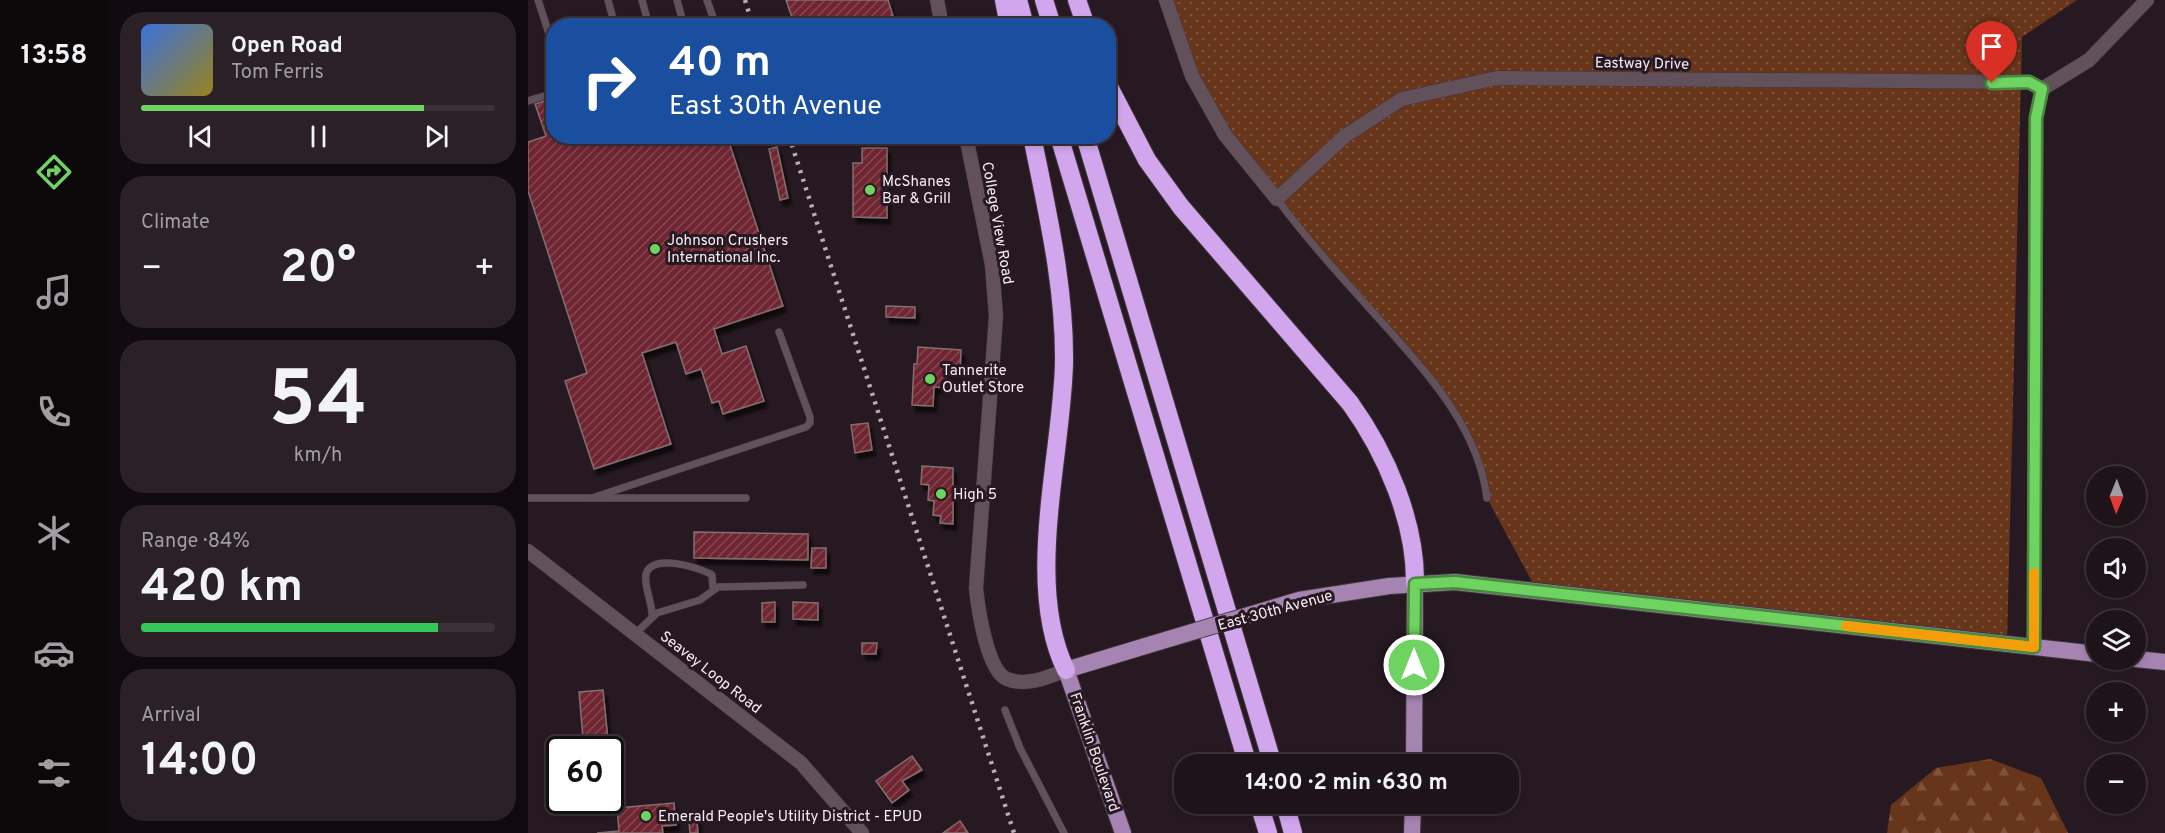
<!DOCTYPE html>
<html lang="en">
<head>
<meta charset="utf-8">
<style>
	body { margin:0; font-family:Overpass,sans-serif; background:#2a2026; color:#f1f3f6; height:100vh; display:flex; flex-direction:column; font-size:22px; white-space:nowrap }
	* { box-sizing:border-box; margin:0 }
	p { font-size:20px; color:#a09ea2 }
	.icon { flex:none; width:33px; height:33px; fill:none; stroke:currentColor; stroke-width:2; stroke-linecap:round; stroke-linejoin:round }
	.map { position:relative; flex:1; overflow:hidden }
	.sheet { display:flex; flex-direction:column; gap:12px; padding:12px; background:#100a0e; width:420px }
	.sheet>* { flex:none }
	.hud { position:absolute; left:18px; top:18px; width:570px; height:126px; border-radius:24px; box-shadow:0 3px 9px #0003,0 0 0 2px #3b3238; background:#1a4fa0; color:#fff; overflow:hidden }
	.needle { width:39px; rotate:181deg }
	.buttons { position:absolute; left:1558px; top:466px; display:grid; gap:12px }
	.buttons a { display:grid; place-items:center; width:60px; height:60px; border-radius:50%; background:#1d1319; box-shadow:0 3px 9px #0003,0 0 0 2px #3b3238; font-size:30px }
	.speed { position:absolute; left:18px; top:736px; display:flex; gap:12px; font-size:30px; font-weight:700; text-align:center }
	.speed>* { display:grid; place-content:center; width:78px; height:78px; border-radius:50%; background:#1d1319; box-shadow:0 3px 9px #0003,0 0 0 2px #3b3238; line-height:1 }
	.speed .limit { border:3px solid #111; border-radius:9px; background:#fff; color:#111 }
	.pin { position:absolute; display:grid; place-items:center; width:51px; height:51px; color:#fff; margin:-62px -26px; border-radius:50% 50% 50% 0; rotate:-45deg; box-shadow:0 0 6px #0007 }
	.pin .icon { rotate:45deg }
	.me { position:absolute; width:66px; margin:-33px; rotate:0deg; stroke-linejoin:round; filter:drop-shadow(0 0 4px #0008) }
	.turn { display:flex; align-items:center; gap:21px; height:126px; padding:0 24px; font-size:27px }
	.turn .icon { width:78px; height:78px; stroke-width:2.5 }
	.turn b { display:block; font-size:42px; line-height:51px }
	.big { font-size:45px; font-weight:700; line-height:1.1 }
	.sheet .tile { flex:1; display:flex; flex-direction:column; justify-content:center; gap:9px; min-width:0; padding:0 21px; border-radius:24px; background:#2a2026 }
	.sheet .dial { align-items:center; gap:0 }
	.dial b { font-size:78px; line-height:1 }
	.song { display:flex; align-items:center; gap:18px }
	.cover { width:72px; height:72px; border-radius:9px; background:linear-gradient(135deg,hsl(220 70% 55%),hsl(50 70% 35%)) }
	.played { height:6px; border-radius:3px; background:linear-gradient(90deg,#6ed360 80%,#3b3238 80%) }
	.keys { display:flex; justify-content:space-around; direction:ltr }
	.heat { display:flex; justify-content:space-between; align-items:center; font-size:33px; direction:ltr }
	.charge { height:9px; border-radius:4px; background:linear-gradient(90deg,#34c759 84%,#3b3238 0) }
	.trip { position:absolute; left:646px; top:754px; width:345px; height:60px; border-radius:24px; background:#1d1319; box-shadow:0 3px 9px #0003,0 0 0 2px #3b3238; font-weight:700; line-height:60px; text-align:center }
	main { display:flex; flex:1; min-height:0 }
	.dock { display:flex; flex-direction:column; width:108px; justify-content:space-around; align-items:center; background:#0c080a; color:#a09ea2 }
	.dock .icon { width:42px; height:42px }
	.dock .active { color:#6ed360 }
	.dock b { font-size:27px; color:#f1f3f6 }
	.map>svg:first-child { display:block }
	.grass { fill:url(#grass-dots) }
	.forest { fill:url(#forest-firs) }
	.building { fill:url(#building-hatch); stroke:#836e6f; stroke-width:1.5; filter:url(#shadow) }
	.lines { fill:none; stroke-linecap:round; stroke-linejoin:round }
	.service-casing { stroke:#42373d; stroke-width:8 }
	.minor-casing { stroke:#42373d; stroke-width:15 }
	.primary-casing { stroke:#42373d; stroke-width:18 }
	.motorway-casing { stroke:#42373d; stroke-width:20 }
	.service { stroke:#62515a; stroke-width:7 }
	.minor { stroke:#62515a; stroke-width:14 }
	.primary { stroke:#a584b2; stroke-width:16 }
	.motorway { stroke:#d2a6ed; stroke-width:18 }
	.rail { stroke:#b9adb3; stroke-width:4.5; stroke-dasharray:3 6; stroke-linecap:butt }
	.primary-bridge-casing { stroke:#42373d; stroke-width:18; stroke-linecap:butt }
	.primary-bridge { stroke:#a584b2; stroke-width:16 }
	.route-casing { stroke:#48893e; stroke-width:15 }
	.route { stroke:#6ed360; stroke-width:10 }
	.slow { stroke:#f59e0b; stroke-width:10 }
	.poi-dot { fill:#6ed360; stroke:#271921; stroke-width:2 }
	.labels { text-anchor:middle; stroke-width:6; stroke-linejoin:round; paint-order:stroke }
	.street-label { font-size:15px; fill:#f7ecf2; stroke:#271921 }
	.poi-label { font-size:15px; fill:#f7ecf2; stroke:#271921; text-anchor:start }
</style>
</head>
<body>
<main>
<nav class="dock">
<b>13:58</b>
<svg class="icon active" aria-label="directions" viewBox="0 0 24 24"><path d="M12 3l9 9-9 9-9-9zM9 14v-3h6M13 9l2 2-2 2"/></svg>
<svg class="icon" aria-label="music" viewBox="0 0 24 24"><path d="M9 18V5l10-2v13"/><circle cx="6" cy="18" r="3"/><circle cx="16" cy="16" r="3"/></svg>
<svg class="icon" aria-label="phone" viewBox="0 0 24 24"><path d="M5 4h4l2 5-3 2q2 4 5 5l2-3 5 2v4C11 20 4 13 5 4z"/></svg>
<svg class="icon" aria-label="climate" viewBox="0 0 24 24"><path d="M12 3v18M4 7l16 10M4 17L20 7"/></svg>
<svg class="icon" aria-label="car" viewBox="0 0 24 24"><path d="M5 17H2v-5l4-1 3-4h7l3 4 3 1v5h-3M9 17h6M6 11h13"/><circle cx="7" cy="17" r="2"/><circle cx="17" cy="17" r="2"/></svg>
<svg class="icon" aria-label="filters" viewBox="0 0 24 24"><path d="M4 7h16M4 17h16"/><circle cx="9" cy="7" r="2"/><circle cx="15" cy="17" r="2"/></svg>
</nav>
<section class="sheet">
<div class="tile">
<div class="song"><i class="cover"></i><div><b>Open Road</b><p>Tom Ferris</p></div></div>
<div class="played"></div>
<div class="keys"><svg class="icon" aria-label="previous" viewBox="0 0 24 24"><path d="M18 5L8 12l10 7zM5 5v14"/></svg><svg class="icon" aria-label="pause" viewBox="0 0 24 24"><path d="M8 5v14M16 5v14"/></svg><svg class="icon" aria-label="next" viewBox="0 0 24 24"><path d="M6 5l10 7-10 7zM19 5v14"/></svg></div>
</div>
<div class="tile"><p>Climate</p>
<div class="heat"><a>−</a><b class="big">20°</b><a>+</a></div>
</div>
<div class="tile dial"><b>54</b><p>km/h</p></div>
<div class="tile"><p>Range · 84%</p><b class="big">420 km</b><div class="charge"></div></div>
<div class="tile"><p>Arrival</p><b class="big">14:00</b></div>
</section>
<div class="map">
<svg width="1637" height="833" viewBox="0 0 1637 833">
	<defs>
		<pattern id="grass-dots" width="8" height="8" patternUnits="userSpaceOnUse" patternTransform="scale(1.5)"><rect width="8" height="8" fill="#67351a"/><path d="M2 2h.1M6 6h.1" fill="none" stroke="#7e523c" stroke-width="1.8" stroke-linecap="round"/></pattern>
		<pattern id="forest-firs" width="22" height="20" patternUnits="userSpaceOnUse" patternTransform="scale(1.5)"><rect width="22" height="20" fill="#67351a"/><path d="M5 1l3.5 6h-7zM16 11l3.5 6h-7z" fill="#7e523c"/></pattern>
		<pattern id="building-hatch" width="6" height="6" patternUnits="userSpaceOnUse" patternTransform="scale(1.5)"><rect width="6" height="6" fill="#702832"/><path d="M-1 1l2-2M0 6l6-6M5 7l2-2" fill="none" stroke="#854750"/></pattern>
		<filter id="shadow"><feDropShadow dx="3.5" dy="6" stdDeviation="1.5" flood-color="#0009"/></filter>
	</defs>
	<rect width="100%" height="100%" fill="#271921"/>
	<path class="grass" d="M641,0h908l-55,37 -15,607 -470,-53 -50,-93 -22,-69 -26,-43 -140,-157 -89,-120z"/>
	<path class="forest" d="M1462,759l51,19 27,55h-181l4,-28 45,-37z"/>
	<g class="building">
		<path d="M258,0h102l5,16 -29,10h-69z"/>
		<path d="M26,98v38h173l56,170 -69,23 8,25 24,-8 18,55 -41,13 -4,-13 -7,2 -11,-34 -15,5 -10,-32 -34,11 29,91 -77,25 -29,-88 22,-8 -59,-182v-49l18,-6 -11,-32z"/>
		<path d="M249,147l11,51 -8,2 -11,-51z"/>
		<path d="M334,148h25v70l-34,-1v-54h9z"/>
		<path d="M358,306l29,1v11l-29,-1z"/>
		<path d="M390,347l43,3 -1,22 -13,-1 -1,17 -12,-1 -1,19 -21,-1 2,-41h3z"/>
		<path d="M340,423l4,27 -17,3 -4,-28z"/>
		<path d="M394,466l31,2v56l-13,-1 1,-7 -8,-1 1,-14 -6,-1 1,-15 -8,-1z"/>
		<path d="M166,532l114,2v26l-114,-2z"/>
		<path d="M284,548h14v20h-15z"/>
		<path d="M247,602v20h-13v-19z"/>
		<path d="M265,602l25,1v17l-25,-1z"/>
		<path d="M334,643h15l-1,11h-14z"/>
		<path d="M75,690l6,60h-25l-5,-58z"/>
		<path d="M384,756l10,14 -20,11 7,9 -17,13 -16,-22z"/>
		<path d="M146,803l2,22 -14,1 1,7h-66l22,-2 -2,-23z"/>
		<path d="M160,811h8l2,22h-8z"/>
		<path d="M432,821l8,12h-25z"/>
	</g>
	<g class="lines">
		<g class="service-casing">
			<g id="service">
				<path d="M10,0l16,49"/>
				<path d="M80,0l7,26"/>
				<path d="M114,0l7,26"/>
				<path d="M149,0l7,26"/>
				<path d="M179,0l9,26"/>
				<path d="M0,101l26,-8"/>
				<path d="M749,199c32,43 68,82 104,122 45,51 97,105 106,177"/>
				<path d="M0,498h218"/>
				<path d="M64,498l214,-71 4,-4v-6l-31,-85"/>
				<path d="M124,617c1,-13 -9,-33 -6,-43 6,-21 53,-7 66,1l1,14"/>
				<path d="M107,634l22,-21 43,-13 18,-13 85,-2"/>
				<path d="M477,710l15,38 44,85"/>
			</g>
		</g>
		<g class="minor-casing">
			<g id="minor">
				<path d="M409,0l5,26"/>
				<path d="M638,0l26,76 33,59 52,64 68,-63 57,-37 95,-21 532,4 13,7"/>
				<path d="M438,136l26,129 4,51 -20,272c2,20 11,83 31,91 19,8 41,-2 59,-9"/>
				<path d="M0,551l273,212 61,70"/>
				<path d="M1506,647l2,-529 6,-29 47,-29 58,-60"/>
			</g>
		</g>
		<g class="primary-casing">
			<g id="primary">
				<path d="M771,600l90,-14 66,-4 642,72"/>
				<path d="M1608,659l29,3"/>
				<path d="M886,765l1,-181"/>
				<path d="M595,833l-57,-163 86,-26"/>
				<path d="M884,833l1,-29"/>
			</g>
		</g>
		<g class="motorway-casing">
			<g id="motorway">
				<path d="M476,0l5,26"/>
				<path d="M490,0l7,26"/>
				<path d="M516,0l8,26"/>
				<path d="M549,0l9,26"/>
				<path d="M580,85l39,75 34,47 169,196c36,50 66,119 65,181"/>
				<path d="M504,136c15,75 33,150 32,227 -2,92 -40,222 2,307"/>
				<path d="M531,136l189,629"/>
				<path d="M557,136l188,629"/>
				<path d="M731,804l9,29"/>
				<path d="M757,804l8,29"/>
			</g>
		</g>
		<use href="#service" class="service"/>
		<use href="#minor" class="minor"/>
		<use href="#primary" class="primary"/>
		<use href="#motorway" class="motorway"/>
		<g class="rail">
			<path d="M217,0l8,26"/>
			<path d="M261,136l225,697"/>
		</g>
		<g class="primary-bridge-casing">
			<path id="primary-bridge" d="M624,644l147,-44"/>
		</g>
		<use href="#primary-bridge" class="primary-bridge"/>
	</g>
	<g class="lines">
		<g class="route-casing">
			<path id="route" d="M886,665l1,-81 40,-2 579,65 2,-529 6,-29 -13,-7 -37,1"/>
		</g>
		<use href="#route" class="route"/>
		<path class="slow" d="M1318,626l188,21v-74"/>
	</g>
	<g class="poi-dot">
		<circle cx="342" cy="190" r="6"/>
		<circle cx="127" cy="249" r="6"/>
		<circle cx="402" cy="379" r="6"/>
		<circle cx="413" cy="494" r="6"/>
		<circle cx="118" cy="816" r="6"/>
	</g>
	<g class="labels">
		<g class="street-label">
			<text transform="translate(1114 63) rotate(1)" y="5">Eastway Drive</text>
			<text transform="translate(470 223) rotate(80)" y="5">College View Road</text>
			<text transform="translate(747 610) rotate(-15)" y="5">East 30th Avenue</text>
			<text transform="translate(183 672) rotate(38)" y="5">Seavey Loop Road</text>
			<text transform="translate(567 752) rotate(71)" y="5">Franklin Boulevard</text>
		</g>
		<g class="poi-label">
			<text x="354" y="186">McShanes<tspan x="354" dy="17">Bar &amp; Grill</tspan></text>
			<text x="139" y="245">Johnson Crushers<tspan x="139" dy="17">International Inc.</tspan></text>
			<text x="414" y="375">Tannerite<tspan x="414" dy="17">Outlet Store</tspan></text>
			<text x="425" y="499">High 5</text>
			<text x="130" y="821">Emerald People's Utility District - EPUD</text>
		</g>
	</g>
</svg>
<div class="buttons">
<a><svg class="needle" viewBox="-14 -14 28 28"><path d="M0-13l5 13h-10z" fill="#e53935"/><path d="M0 13l5-13h-10z" fill="#a09ea2"/></svg></a>
<a><svg class="icon" aria-label="sound" viewBox="0 0 24 24"><path d="M4 9h4l5-4v14l-5-4H4zM17 9q2 3 0 6"/></svg></a>
<a><svg class="icon" aria-label="layers" viewBox="0 0 24 24"><path d="M12 4l9 5-9 5-9-5zM3 14l9 5 9-5"/></svg></a>
<a>+</a>
<a>−</a>
</div>
<div class="speed"><div class="limit">60</div></div>
<div class="pin" style="left:1464px;top:83px;background:#d93025"><svg class="icon" aria-label="arrive" viewBox="0 0 24 24"><path d="M6 21V4h12l-3 4 3 4H6"/></svg></div>
<svg class="me" style="left:886px;top:665px" viewBox="-20 -20 40 40"><circle r="17" fill="#6ed360" stroke="#fff" stroke-width="3"/><path d="M0-11L8 9 0 5-8 9z" fill="#fff"/></svg>
<div class="trip">14:00 · 2 min · 630 m</div>
<div class="hud">
<div class="turn"><svg class="icon" aria-label="right" viewBox="0 0 24 24"><path d="M7 20v-9h11M14 6l5 5-5 5"/></svg><div><b>40 m</b>East 30th Avenue</div></div>
</div>
</div>
</main>
</body>
</html>
